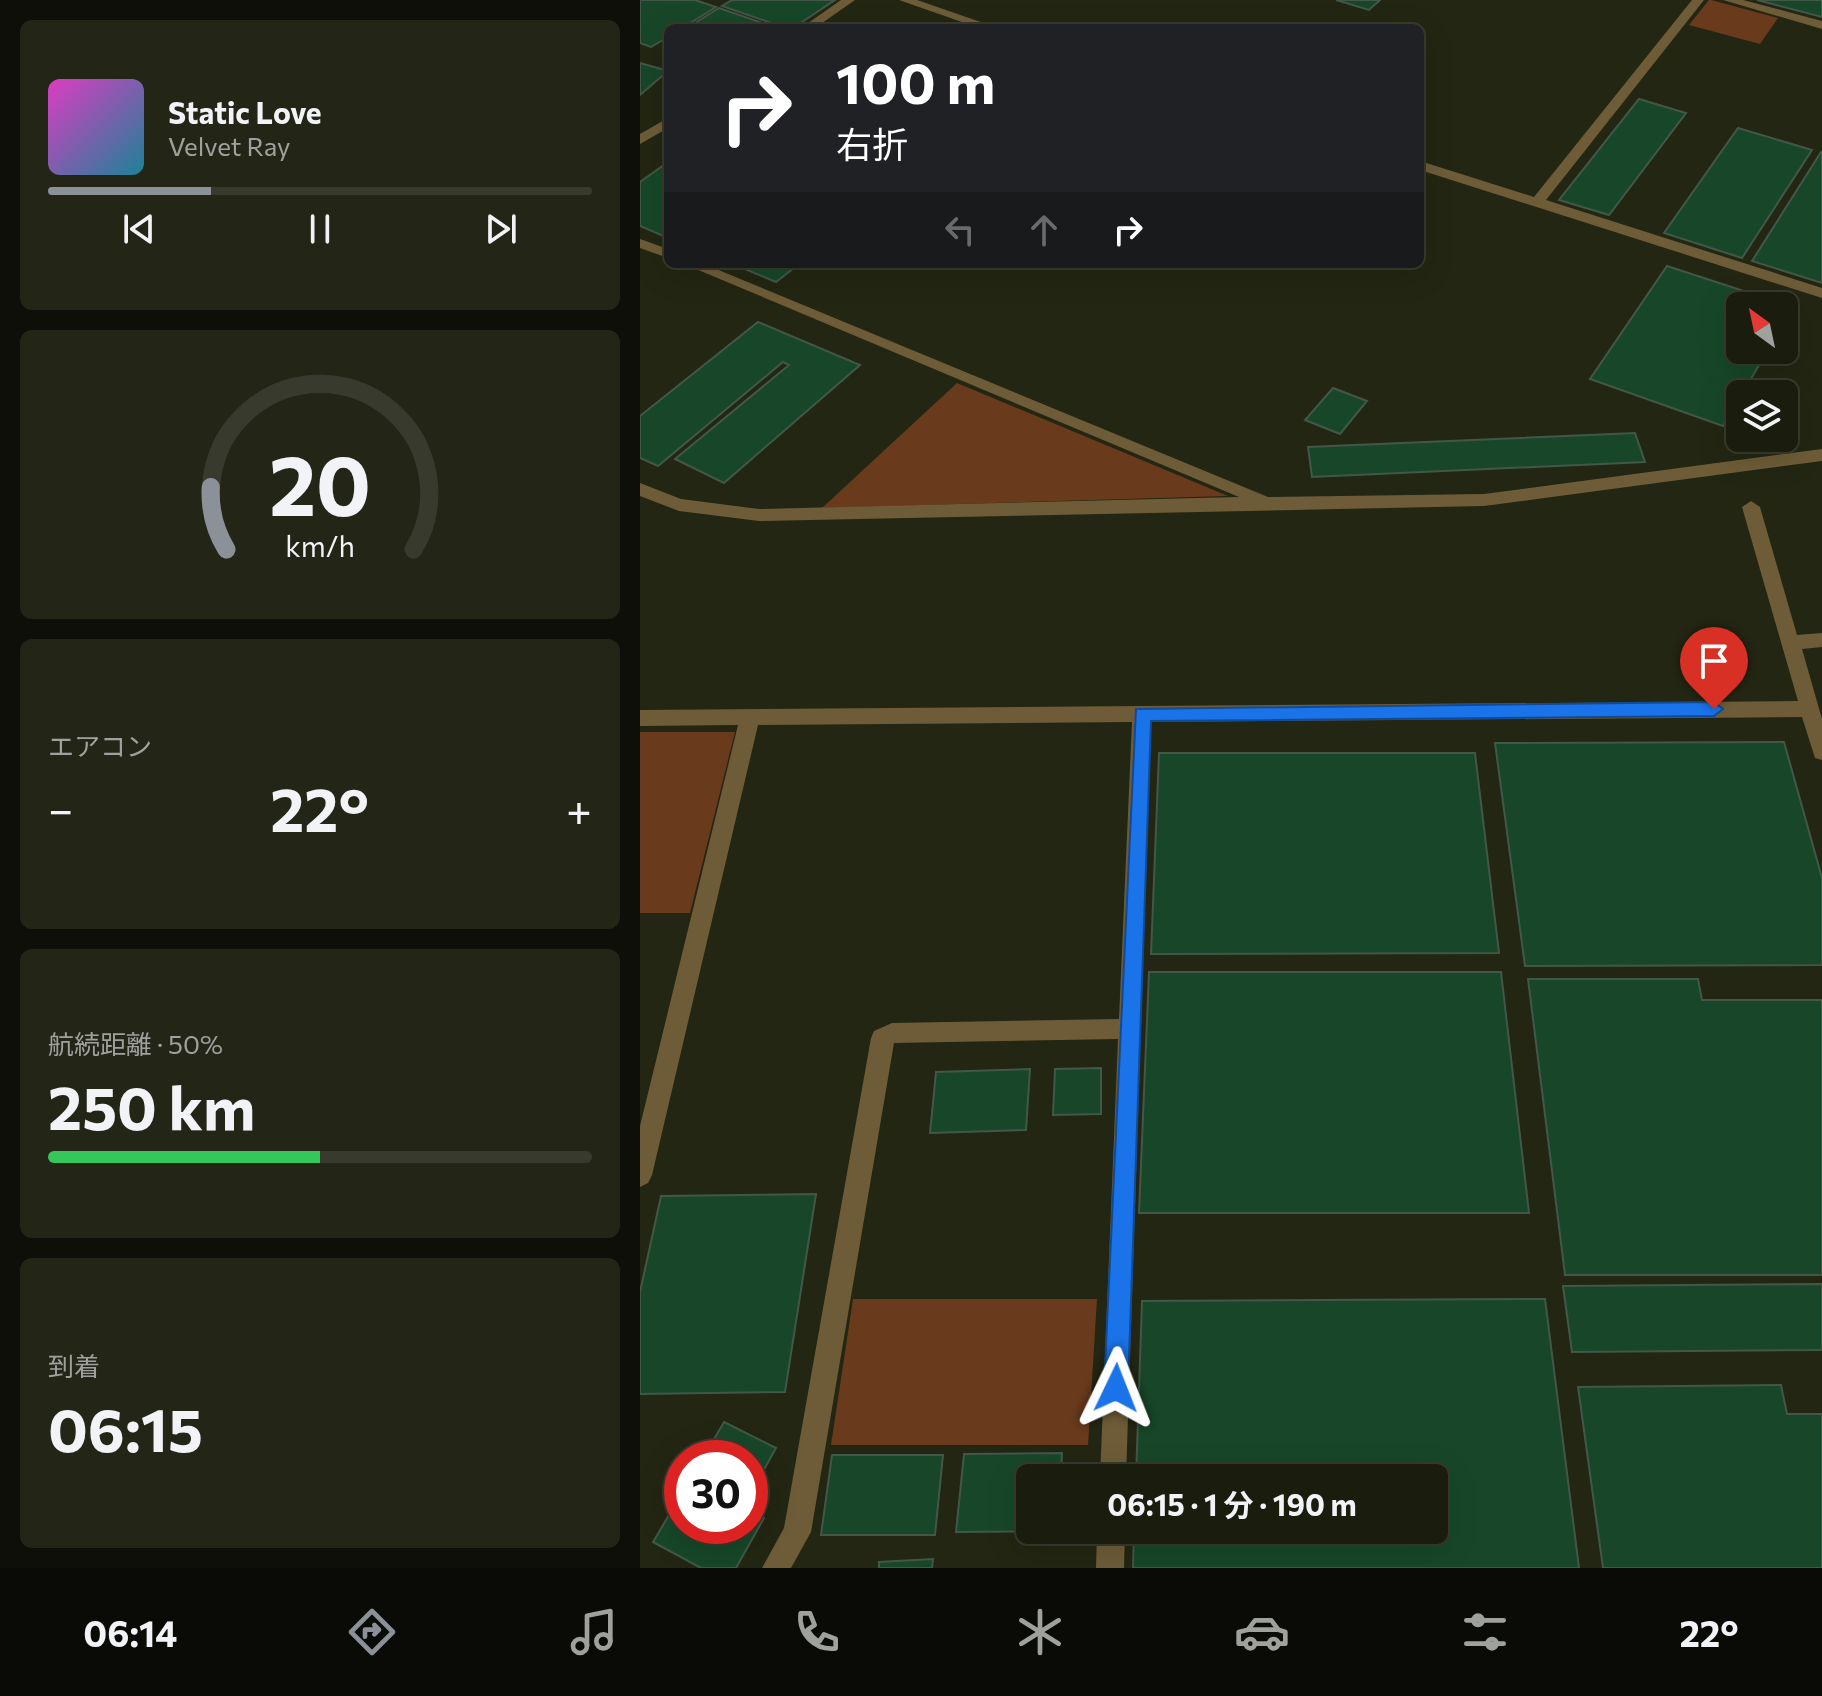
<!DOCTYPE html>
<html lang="ja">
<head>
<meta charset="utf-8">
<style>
	body { margin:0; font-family:Commissioner,"Noto Sans JP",sans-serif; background:#232517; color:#f1f3f6; height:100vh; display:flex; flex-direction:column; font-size:30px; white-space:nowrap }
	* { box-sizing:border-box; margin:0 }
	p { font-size:26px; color:#9fa19e }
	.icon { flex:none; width:44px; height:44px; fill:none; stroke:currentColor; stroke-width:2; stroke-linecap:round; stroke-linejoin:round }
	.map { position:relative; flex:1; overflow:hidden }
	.side { display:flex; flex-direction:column; gap:20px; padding:20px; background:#0e0f08; width:640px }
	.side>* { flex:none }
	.guide { position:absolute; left:24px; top:24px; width:760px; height:244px; border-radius:12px; box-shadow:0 8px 32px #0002,0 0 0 2px #383a2e; background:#202124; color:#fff; overflow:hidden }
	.needle { width:52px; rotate:327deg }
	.controls { position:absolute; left:1086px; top:292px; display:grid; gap:16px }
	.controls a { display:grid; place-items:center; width:72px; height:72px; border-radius:12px; background:#1a1c0e; box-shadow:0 8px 32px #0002,0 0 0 2px #383a2e; font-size:40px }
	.speed { position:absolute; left:24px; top:1440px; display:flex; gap:16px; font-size:40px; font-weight:700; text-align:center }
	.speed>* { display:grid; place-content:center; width:104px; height:104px; border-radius:50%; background:#1a1c0e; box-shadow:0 8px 32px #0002,0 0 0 2px #383a2e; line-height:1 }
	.speed .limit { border:12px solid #d22; background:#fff; color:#111 }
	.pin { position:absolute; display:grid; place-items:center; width:68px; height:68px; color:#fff; margin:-82px -34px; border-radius:50% 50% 50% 0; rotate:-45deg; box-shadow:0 0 8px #0007 }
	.pin .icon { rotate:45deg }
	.me { position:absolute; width:88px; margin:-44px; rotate:2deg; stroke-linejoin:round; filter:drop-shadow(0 0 6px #0008) }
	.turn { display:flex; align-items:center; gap:28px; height:168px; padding:0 40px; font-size:36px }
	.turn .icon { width:104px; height:104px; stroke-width:2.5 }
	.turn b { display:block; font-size:56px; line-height:68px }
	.lanes { display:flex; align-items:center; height:76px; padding:0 40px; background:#0003; justify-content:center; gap:40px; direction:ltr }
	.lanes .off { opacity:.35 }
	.big { font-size:60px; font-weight:700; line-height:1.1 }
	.side .card { flex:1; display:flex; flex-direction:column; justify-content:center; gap:12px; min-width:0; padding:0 28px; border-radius:12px; background:#232517 }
	.side .dial { align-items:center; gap:0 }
	.dial svg { height:208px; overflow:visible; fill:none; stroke:#383a2e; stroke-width:7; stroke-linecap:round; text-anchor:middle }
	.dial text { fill:#f1f3f6; stroke:none }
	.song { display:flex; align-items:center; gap:24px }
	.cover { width:96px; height:96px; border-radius:12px; background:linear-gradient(135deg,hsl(310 70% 55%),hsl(190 70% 35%)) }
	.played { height:8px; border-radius:4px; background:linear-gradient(90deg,#8c9099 30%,#383a2e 30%) }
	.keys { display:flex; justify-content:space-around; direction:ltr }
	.heat { display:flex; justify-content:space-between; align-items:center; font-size:44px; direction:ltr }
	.charge { height:12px; border-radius:6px; background:linear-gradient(90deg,#34c759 50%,#383a2e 0) }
	.trip { position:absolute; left:376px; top:1464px; width:432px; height:80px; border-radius:12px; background:#1a1c0e; box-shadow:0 8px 32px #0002,0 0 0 2px #383a2e; font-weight:700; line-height:80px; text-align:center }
	.tab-bar { display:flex; height:128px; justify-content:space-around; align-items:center; background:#0a0b06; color:#9fa19e }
	.tab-bar .icon { width:56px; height:56px }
	.tab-bar .active { color:#8c9099 }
	.tab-bar b { font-size:36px; color:#f1f3f6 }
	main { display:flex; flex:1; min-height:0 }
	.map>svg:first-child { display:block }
	.green { fill:#6a3a1c }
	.building { fill:#174728; stroke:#435748; stroke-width:2 }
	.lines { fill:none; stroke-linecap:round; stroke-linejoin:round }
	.minor { fill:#6e5c38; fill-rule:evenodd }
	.route { fill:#1a73e8; stroke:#114b97; stroke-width:2 }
</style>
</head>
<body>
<main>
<section class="side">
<div class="card">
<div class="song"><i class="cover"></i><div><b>Static Love</b><p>Velvet Ray</p></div></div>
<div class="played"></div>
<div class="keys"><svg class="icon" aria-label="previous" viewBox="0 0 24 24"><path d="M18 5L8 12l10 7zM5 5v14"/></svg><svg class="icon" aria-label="pause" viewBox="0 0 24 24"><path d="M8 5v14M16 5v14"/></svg><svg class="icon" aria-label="next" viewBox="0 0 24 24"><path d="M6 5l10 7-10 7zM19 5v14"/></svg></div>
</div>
<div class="card dial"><svg viewBox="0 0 100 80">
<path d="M14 69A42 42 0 1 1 86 69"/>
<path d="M14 69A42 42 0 0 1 8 45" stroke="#8c9099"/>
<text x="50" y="56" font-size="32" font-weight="700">20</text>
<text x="50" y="72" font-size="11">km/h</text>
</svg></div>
<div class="card"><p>エアコン</p>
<div class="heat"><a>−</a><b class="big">22°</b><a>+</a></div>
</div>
<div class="card"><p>航続距離 · 50%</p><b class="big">250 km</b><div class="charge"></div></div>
<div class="card"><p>到着</p><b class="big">06:15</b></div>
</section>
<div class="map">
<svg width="1182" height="1568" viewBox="0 0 1182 1568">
	<rect width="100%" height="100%" fill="#222612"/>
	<g class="green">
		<path d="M1069,0h2l67,18 -18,26 -71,-19z"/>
		<path d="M317,383l271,113 -406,12z"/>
		<path d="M95,732l-45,181h-50v-181z"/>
		<path d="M213,1299h244l-9,146h-257z"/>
	</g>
	<g class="building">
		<path d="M0,0h55l21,7 -34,21h-14v9l-17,10 -11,-4z"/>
		<path d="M92,0h103l-42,28h-7l-64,-22z"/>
		<path d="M696,0h44l-11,10z"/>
		<path d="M1117,0h65v17z"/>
		<path d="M79,8l58,20h-90z"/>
		<path d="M0,63l28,8 -28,24z"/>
		<path d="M999,99l47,14 -77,102 -50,-15z"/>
		<path d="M1098,128l74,22 -70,108 -78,-25z"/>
		<path d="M1181,152l1,1v130l-70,-22z"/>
		<path d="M28,162v76l-28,-12v-44z"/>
		<path d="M93,264h66l-23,18z"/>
		<path d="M1027,266l126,41 -9,15v-16h-44v44h28l-45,76 -133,-47z"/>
		<path d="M118,322l102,43 -136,118 -49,-24 114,-94 -6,-3 -125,104 -18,-8v-42z"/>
		<path d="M693,388l34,13 -27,33 -35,-14z"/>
		<path d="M995,433l10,29 -333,15 -4,-30z"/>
		<path d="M1144,742l38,136v87l-297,1 -30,-223z"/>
		<path d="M519,753h316l24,200 -348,1z"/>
		<path d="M509,972h352l28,241h-390z"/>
		<path d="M888,979h170l4,21h120v275h-257z"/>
		<path d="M461,1068v46l-48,1 2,-46z"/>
		<path d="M390,1069l-4,61 -96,3 6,-61z"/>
		<path d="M176,1194l-31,198 -145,2v-102l21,-96z"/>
		<path d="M1182,1284v66l-250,2 -9,-66z"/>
		<path d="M905,1299l34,269h-446l1,-38h300v-52h-298l6,-177z"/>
		<path d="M1141,1385l6,29h35v154h-219l-25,-181z"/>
		<path d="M84,1422l52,26 -26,47v-37h-47z"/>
		<path d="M422,1453l-1,25h-31v52l27,1 -101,1 8,-78z"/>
		<path d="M192,1455h111l-8,80h-114z"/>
		<path d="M42,1493v33h68v-16l14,8 -28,50h-35l-48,-26z"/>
		<path d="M293,1559l-1,9h-53v-6z"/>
	</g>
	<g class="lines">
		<g class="minor">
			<path d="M201,0h14l-40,28h-14z"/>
			<path d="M259,0h18l81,28h-19z"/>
			<path d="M1052,0h12l-158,200 276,88v10l-402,-128v-9l114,36z"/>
			<path d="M1083,0h20l79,21v8z"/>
			<path d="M28,118v10l-28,16v-10z"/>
			<path d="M0,239l28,10v9l-28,-10z"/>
			<path d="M44,264h20l564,233 216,-3 338,-45v12l-338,45 -725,15 -80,-10 -39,-15v-13l41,16 78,10 480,-12z"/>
			<path d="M1111,501l9,6 37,128 25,-2v14l-20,2 20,70v41l-7,-2 -13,-41 -651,5 -25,756h-26l18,-439 -224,4 -83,489 -20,36h-29l22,-40 87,-490 3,-7 18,-8 227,-4 13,-297 -374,3 -106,450 -4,8 -8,4v-61l98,-401 -98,1v-16l1158,-9 -56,-194z"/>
			<path d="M457,1530h28l-1,38h-28z"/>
		</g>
	</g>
	<path class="route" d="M1074,702l9,7 -9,7 -563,5 -23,667 -3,9 -9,3 -8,-3 -4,-9 32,-679z"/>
</svg>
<div class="controls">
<a><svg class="needle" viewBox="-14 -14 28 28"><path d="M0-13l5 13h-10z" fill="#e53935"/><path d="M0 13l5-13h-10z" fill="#9fa19e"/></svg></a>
<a><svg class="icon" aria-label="layers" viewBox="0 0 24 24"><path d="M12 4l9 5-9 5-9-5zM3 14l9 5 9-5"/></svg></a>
</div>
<div class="speed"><div class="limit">30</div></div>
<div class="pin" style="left:1074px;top:709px;background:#d93025"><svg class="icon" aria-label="arrive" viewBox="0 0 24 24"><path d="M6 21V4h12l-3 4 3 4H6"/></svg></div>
<svg class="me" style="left:476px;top:1388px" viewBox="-20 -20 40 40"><path d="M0-17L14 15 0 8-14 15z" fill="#1a73e8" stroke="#fff" stroke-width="4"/></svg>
<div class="trip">06:15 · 1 分 · 190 m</div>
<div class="guide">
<div class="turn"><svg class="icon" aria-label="right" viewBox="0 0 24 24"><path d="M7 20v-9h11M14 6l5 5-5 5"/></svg><div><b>100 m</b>右折</div></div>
<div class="lanes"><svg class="icon off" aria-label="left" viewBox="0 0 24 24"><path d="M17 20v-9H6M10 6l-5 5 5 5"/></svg><svg class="icon off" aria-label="ahead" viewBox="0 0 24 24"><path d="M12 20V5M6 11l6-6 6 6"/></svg><svg class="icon" aria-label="right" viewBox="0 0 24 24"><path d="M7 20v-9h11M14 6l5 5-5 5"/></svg></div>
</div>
</div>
</main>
<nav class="tab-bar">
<b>06:14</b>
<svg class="icon active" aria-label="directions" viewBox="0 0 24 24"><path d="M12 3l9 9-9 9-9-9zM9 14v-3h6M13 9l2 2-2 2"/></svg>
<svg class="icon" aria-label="music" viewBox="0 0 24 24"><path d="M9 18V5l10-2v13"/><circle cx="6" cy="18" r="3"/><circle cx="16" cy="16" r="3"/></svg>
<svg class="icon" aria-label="phone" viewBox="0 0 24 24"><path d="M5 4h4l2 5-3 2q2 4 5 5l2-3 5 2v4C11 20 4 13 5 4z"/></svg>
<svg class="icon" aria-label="climate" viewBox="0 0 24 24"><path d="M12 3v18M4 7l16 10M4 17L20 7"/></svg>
<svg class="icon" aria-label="car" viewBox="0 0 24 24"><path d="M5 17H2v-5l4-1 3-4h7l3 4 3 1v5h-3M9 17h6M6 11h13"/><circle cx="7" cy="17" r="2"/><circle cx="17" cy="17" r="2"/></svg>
<svg class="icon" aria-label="filters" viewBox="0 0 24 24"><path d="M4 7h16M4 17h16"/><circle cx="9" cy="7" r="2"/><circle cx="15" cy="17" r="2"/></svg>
<b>22°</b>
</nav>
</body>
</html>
